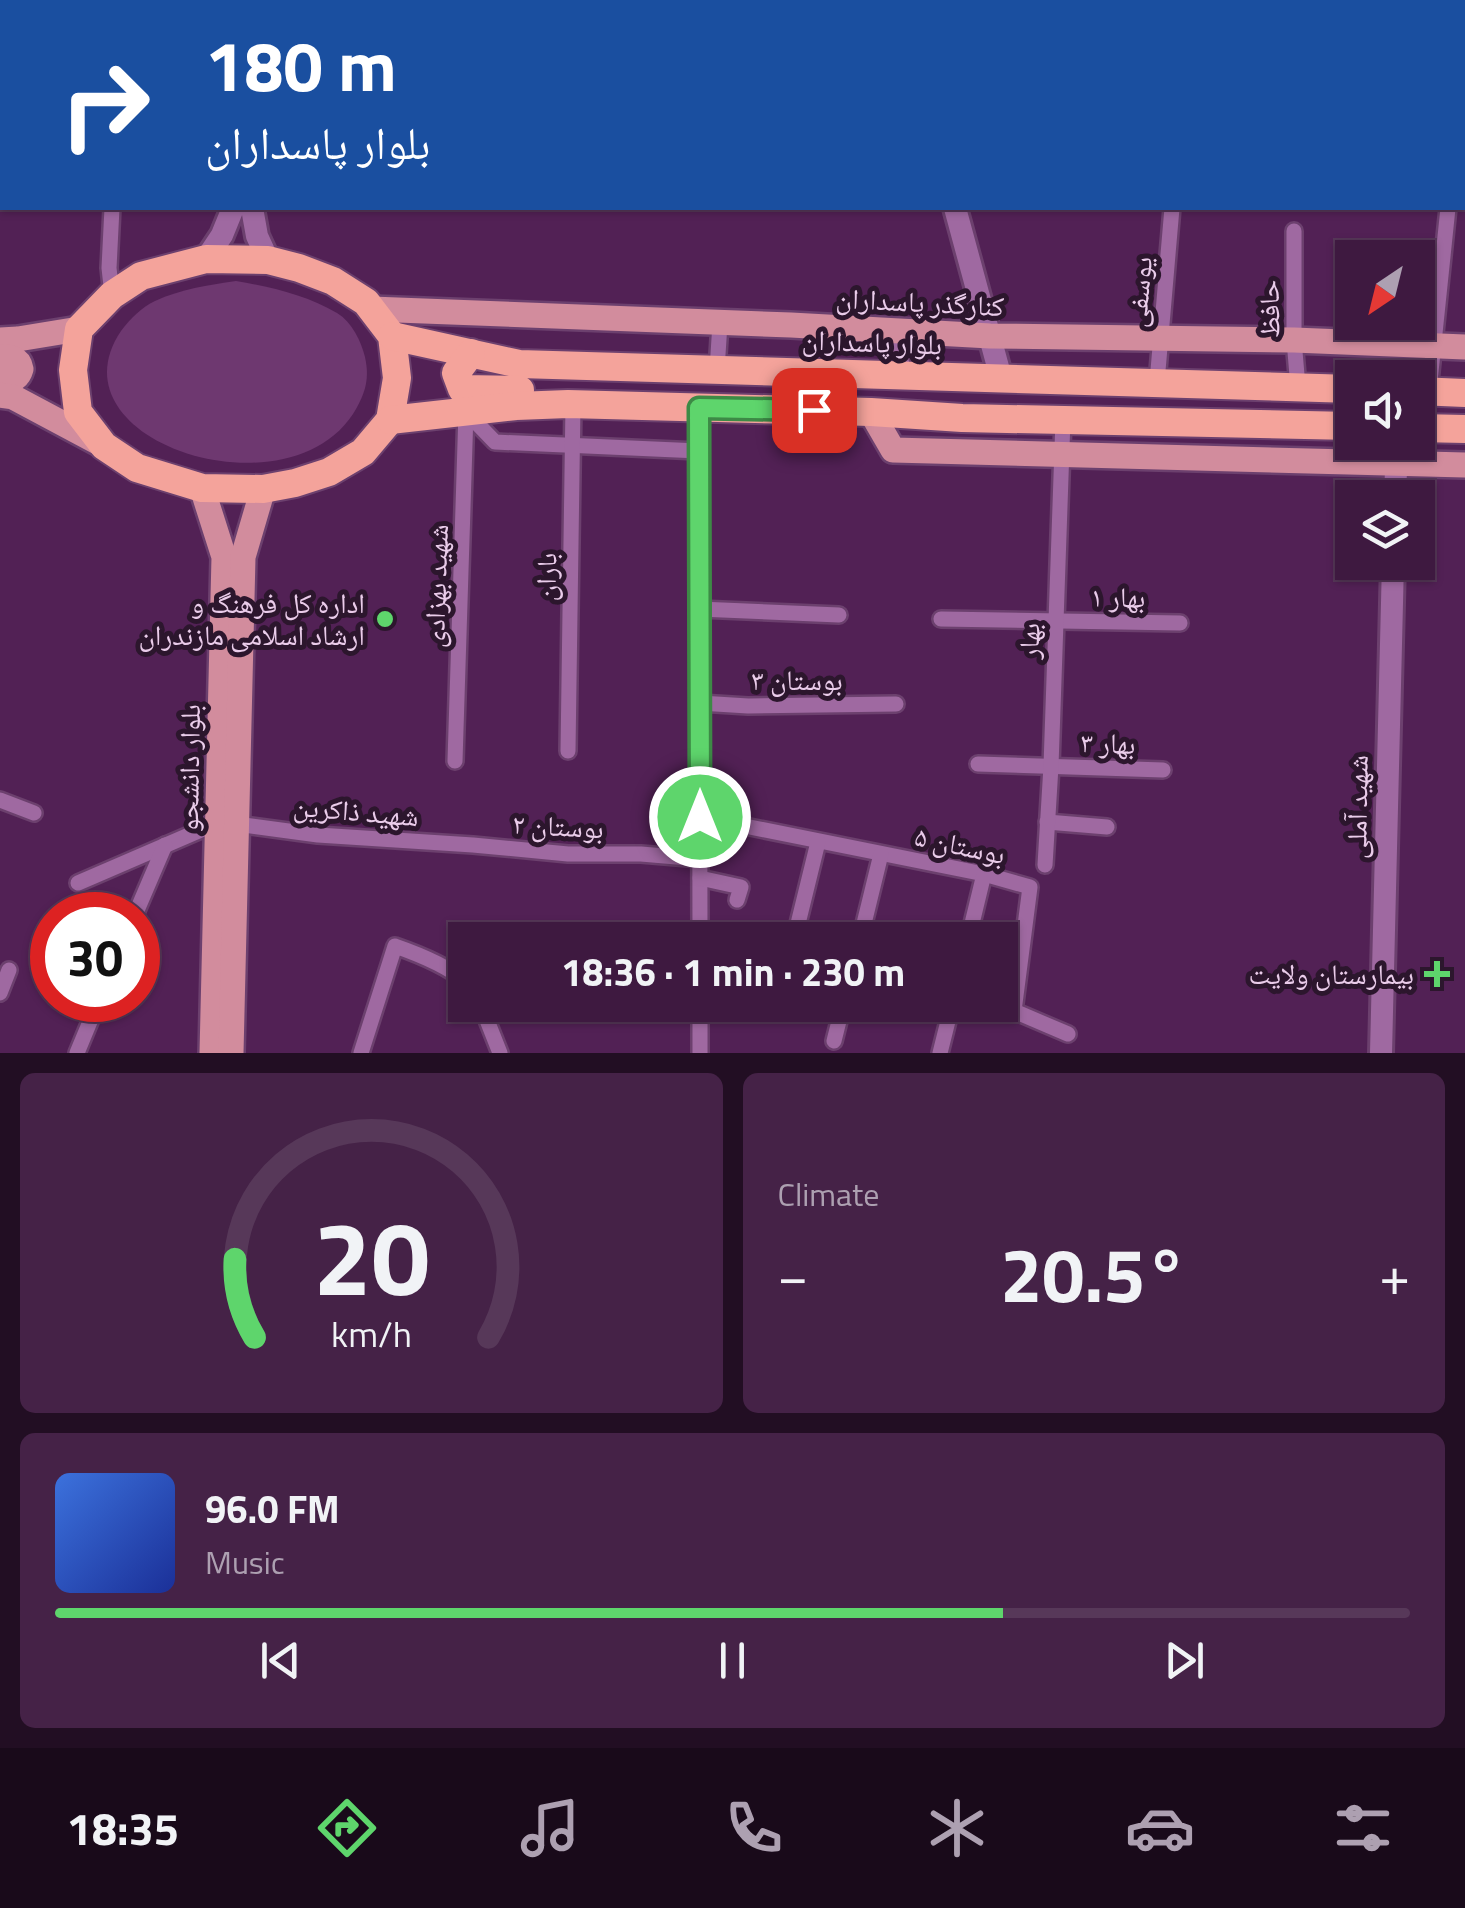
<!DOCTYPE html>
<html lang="en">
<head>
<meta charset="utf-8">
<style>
	body { margin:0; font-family:"Titillium Web","Noto Naskh Arabic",sans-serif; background:#452247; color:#f1f3f6; height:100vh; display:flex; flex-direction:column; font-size:38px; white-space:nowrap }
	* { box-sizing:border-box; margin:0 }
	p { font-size:32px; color:#ada0b1 }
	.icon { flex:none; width:55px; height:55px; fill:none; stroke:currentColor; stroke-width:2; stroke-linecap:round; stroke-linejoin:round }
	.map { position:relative; height:1053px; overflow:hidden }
	.sheet { display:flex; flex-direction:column; gap:20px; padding:20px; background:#220e23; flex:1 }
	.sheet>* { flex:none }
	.top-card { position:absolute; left:0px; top:0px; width:1465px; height:210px; box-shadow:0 2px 8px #0004,0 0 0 2px #573859; background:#1a4fa0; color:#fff; overflow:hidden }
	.needle { width:65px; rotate:215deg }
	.fabs { position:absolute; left:1335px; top:240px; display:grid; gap:20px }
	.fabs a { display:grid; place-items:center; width:100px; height:100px; border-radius:0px; background:#3e1940; box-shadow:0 2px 8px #0004,0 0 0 2px #573859; font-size:50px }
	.speed { position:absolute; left:30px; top:892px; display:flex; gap:20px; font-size:50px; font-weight:700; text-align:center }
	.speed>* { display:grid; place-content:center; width:130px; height:130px; border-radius:50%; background:#3e1940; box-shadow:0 2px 8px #0004,0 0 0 2px #573859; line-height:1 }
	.speed .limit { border:15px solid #d22; background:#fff; color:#111 }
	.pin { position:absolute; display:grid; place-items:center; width:85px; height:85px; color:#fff; margin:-42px; border-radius:20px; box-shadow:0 5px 15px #0006 }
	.me { position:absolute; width:110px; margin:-55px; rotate:0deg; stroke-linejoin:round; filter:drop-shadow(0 0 8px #0008) }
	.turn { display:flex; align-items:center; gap:35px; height:210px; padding:0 40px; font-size:45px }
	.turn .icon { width:130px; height:130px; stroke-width:2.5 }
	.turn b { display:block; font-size:70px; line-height:85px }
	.big { font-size:75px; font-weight:700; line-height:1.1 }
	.sheet .widget { flex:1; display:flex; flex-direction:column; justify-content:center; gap:15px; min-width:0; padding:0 35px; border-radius:15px; background:#452247 }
	.sheet .dial { align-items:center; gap:0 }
	.dial svg { height:260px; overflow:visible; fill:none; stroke:#573859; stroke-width:7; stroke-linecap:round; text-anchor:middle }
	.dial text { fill:#f1f3f6; stroke:none }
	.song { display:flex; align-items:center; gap:30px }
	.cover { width:120px; height:120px; border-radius:15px; background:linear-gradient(135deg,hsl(220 70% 55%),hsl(230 70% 35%)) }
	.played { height:10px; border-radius:5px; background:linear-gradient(90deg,#5ed56c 70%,#573859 70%) }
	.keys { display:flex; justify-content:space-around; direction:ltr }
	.heat { display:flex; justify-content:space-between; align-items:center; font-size:55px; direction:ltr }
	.sheet .tiles { flex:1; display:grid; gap:20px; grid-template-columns:1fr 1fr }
	.widget:last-child { grid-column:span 2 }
	.trip { position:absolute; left:448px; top:922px; width:570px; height:100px; border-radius:0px; background:#3e1940; box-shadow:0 2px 8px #0004,0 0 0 2px #573859; font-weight:700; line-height:100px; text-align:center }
	.menu { display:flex; height:160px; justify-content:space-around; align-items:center; background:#190a1a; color:#ada0b1 }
	.menu .icon { width:70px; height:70px }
	.menu .current { color:#5ed56c }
	.menu b { font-size:45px; color:#f1f3f6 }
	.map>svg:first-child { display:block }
	.green { fill:#6e3870 }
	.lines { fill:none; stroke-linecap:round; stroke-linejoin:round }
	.street-casing { stroke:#6c406e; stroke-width:20 }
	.secondary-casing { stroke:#6c406e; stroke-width:28 }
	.primary-casing { stroke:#6c406e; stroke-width:30 }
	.highway-casing { stroke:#6c406e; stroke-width:32 }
	.street { stroke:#9f69a1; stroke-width:15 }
	.secondary { stroke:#9f69a1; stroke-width:22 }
	.primary { stroke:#d28c9d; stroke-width:25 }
	.highway { stroke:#f4a39b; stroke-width:28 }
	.route-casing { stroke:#3d8a46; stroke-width:25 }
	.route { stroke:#5ed56c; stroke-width:18 }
	.poi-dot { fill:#5ed56c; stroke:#2c162d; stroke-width:4 }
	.labels { text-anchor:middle; stroke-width:10; stroke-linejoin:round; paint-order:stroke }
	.street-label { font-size:28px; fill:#eaccea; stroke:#2c162d }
	.poi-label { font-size:28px; fill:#eaccea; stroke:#2c162d; text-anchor:end }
</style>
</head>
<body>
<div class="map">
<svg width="1465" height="1053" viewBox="0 0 1465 1053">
	<rect width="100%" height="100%" fill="#522155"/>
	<path class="green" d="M236,281c36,6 70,14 101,32 15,9 24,28 28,44 5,23 0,37 -12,57 -42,64 -149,59 -207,20 -38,-26 -52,-63 -25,-103 9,-12 21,-24 34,-30 26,-12 53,-16 81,-20z"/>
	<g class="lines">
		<g class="street-casing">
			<g id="street">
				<path d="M120,2v-2"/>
				<path d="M1191,2v-2"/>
				<path d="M1462,18h3"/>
				<path d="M0,83h2"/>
				<path d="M1462,91l3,-20"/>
				<path d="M1294,231v109l4,47"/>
				<path d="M112,295l-3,-27 3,-60"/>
				<path d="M895,331l9,44"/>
				<path d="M717,370l3,-47"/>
				<path d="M1157,382l15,-174"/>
				<path d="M1429,391l19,-183"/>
				<path d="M699,407l1,533"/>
				<path d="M466,412l29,30 204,9"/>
				<path d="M699,609l140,6"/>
				<path d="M941,619l239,4"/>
				<path d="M700,703l48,3 148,-2"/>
				<path d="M568,751l5,-347"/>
				<path d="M455,761l11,-349"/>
				<path d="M978,764l185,6"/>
				<path d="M0,800l34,13"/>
				<path d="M700,817l284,57 46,13 -16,124 54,23"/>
				<path d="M1047,822l60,5"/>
				<path d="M236,824l82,11 155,10 95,9h73l59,5"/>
				<path d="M1045,865l6,-99 12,-347"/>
				<path d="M700,878l41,9 -4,13"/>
				<path d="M78,883l139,-60"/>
				<path d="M135,915l30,-70"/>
				<path d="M794,940l24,-98"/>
				<path d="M860,940l21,-86"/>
				<path d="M968,940l16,-66"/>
				<path d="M0,993l9,-23"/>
				<path d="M481,1005l19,48"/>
				<path d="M700,1005v48"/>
				<path d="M834,1041l9,-36"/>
				<path d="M77,1053l22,-53"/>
				<path d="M361,1053l34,-107c23,8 51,19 70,35"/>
				<path d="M940,1053l12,-48"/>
			</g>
		</g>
		<g class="secondary-casing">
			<g id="secondary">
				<path d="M897,0l1,2"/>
				<path d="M238,2v-2"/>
				<path d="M257,2v-2"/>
				<path d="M252,208l5,28 11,24"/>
				<path d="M955,208l46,170"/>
				<path d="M206,259l16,-24 11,-27"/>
				<path d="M1395,498l2,-56"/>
				<path d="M1381,1053l12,-491"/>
			</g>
		</g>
		<g class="primary-casing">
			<g id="primary">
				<path d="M371,309l420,16 199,11 304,4 171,7"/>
				<path d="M0,340l18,-1 61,-10"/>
				<path d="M0,357c10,0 19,0 21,12 -3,11 -11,12 -21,11"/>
				<path d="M0,395l13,2 90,48"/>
				<path d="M871,412l22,38 572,15"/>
				<path d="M202,488l22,69 -12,496"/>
				<path d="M231,1053l12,-496 20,-68"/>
			</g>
		</g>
		<g class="highway-casing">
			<g id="highway">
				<path d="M206,259l62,1 31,8 34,13 33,21 26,34 5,42 -7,42 -27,32 -34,20 -34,11 -32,6 -61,-1 -65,-20 -33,-22 -26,-34 -5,-42 6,-41 33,-34 29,-19z"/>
				<path d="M392,336l127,28 833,25"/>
				<path d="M471,353l-15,20 6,16 58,1"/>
				<path d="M1418,391l47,2"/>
				<path d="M390,420l126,-14 52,-2 303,8 91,6 390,8"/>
				<path d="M1418,428l47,1"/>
			</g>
		</g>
		<use href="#street" class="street"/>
		<use href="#secondary" class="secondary"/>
		<use href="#primary" class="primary"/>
		<use href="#highway" class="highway"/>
	</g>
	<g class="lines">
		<g class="route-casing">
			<path id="route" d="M700,817l-1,-409 115,2"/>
		</g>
		<use href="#route" class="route"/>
	</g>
	<g class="poi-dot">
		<circle cx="385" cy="619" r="10"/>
		<path d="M1432 959h10v10h10v10h-10v10h-10v-10h-10v-10h10z"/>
	</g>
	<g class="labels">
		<g class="street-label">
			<text transform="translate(1139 292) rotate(-85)" y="10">یوسفی</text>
			<text transform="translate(920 302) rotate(3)" y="10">کنارگذر پاسداران</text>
			<text transform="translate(1269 309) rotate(-91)" y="10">حافظ</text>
			<text transform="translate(872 342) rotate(2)" y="10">بلوار پاسداران</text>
			<text transform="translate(546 577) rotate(-89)" y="10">باران</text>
			<text transform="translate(436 586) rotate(-88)" y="10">شهید بهزادی</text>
			<text transform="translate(1118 597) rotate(1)" y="10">بهار ۱</text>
			<text transform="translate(1029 641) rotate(-88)" y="10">بهار</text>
			<text x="797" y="690">بوستان ۳</text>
			<text transform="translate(1108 743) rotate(2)" y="10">بهار ۳</text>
			<text transform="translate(189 768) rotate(-89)" y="10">بلوار دانشجو</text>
			<text transform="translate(1357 807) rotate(-89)" y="10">شهید آملی</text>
			<text transform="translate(356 811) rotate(5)" y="10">شهید ذاکرین</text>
			<text transform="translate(558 826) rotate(3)" y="10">بوستان ۲</text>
			<text transform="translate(960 845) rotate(12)" y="10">بوستان ۵</text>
		</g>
		<g class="poi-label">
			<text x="365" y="613">اداره کل فرهنگ و<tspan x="365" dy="32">ارشاد اسلامی مازندران</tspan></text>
			<text x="1414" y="984">بیمارستان ولایت</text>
		</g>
	</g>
</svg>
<div class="fabs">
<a><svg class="needle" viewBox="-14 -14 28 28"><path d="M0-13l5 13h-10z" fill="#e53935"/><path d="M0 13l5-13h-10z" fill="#ada0b1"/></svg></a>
<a><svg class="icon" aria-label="sound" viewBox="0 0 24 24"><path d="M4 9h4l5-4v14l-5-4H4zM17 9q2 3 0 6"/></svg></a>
<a><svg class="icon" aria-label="layers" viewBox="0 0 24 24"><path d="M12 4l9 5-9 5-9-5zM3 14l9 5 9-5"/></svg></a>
</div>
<div class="speed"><div class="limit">30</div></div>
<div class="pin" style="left:814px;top:410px;background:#d93025"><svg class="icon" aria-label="arrive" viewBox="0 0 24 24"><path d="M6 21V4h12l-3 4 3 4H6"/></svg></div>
<svg class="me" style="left:700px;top:817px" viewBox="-20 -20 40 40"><circle r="17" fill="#5ed56c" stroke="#fff" stroke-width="3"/><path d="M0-11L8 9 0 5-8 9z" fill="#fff"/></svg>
<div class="trip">18:36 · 1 min · 230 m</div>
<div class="top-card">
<div class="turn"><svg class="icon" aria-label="right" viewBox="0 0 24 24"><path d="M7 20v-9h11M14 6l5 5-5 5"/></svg><div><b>180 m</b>بلوار پاسداران</div></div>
</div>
</div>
<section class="sheet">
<div class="tiles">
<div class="widget dial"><svg viewBox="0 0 100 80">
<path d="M14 69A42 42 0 1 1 86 69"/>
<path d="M14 69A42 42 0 0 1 8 45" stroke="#5ed56c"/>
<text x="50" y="56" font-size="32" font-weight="700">20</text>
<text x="50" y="72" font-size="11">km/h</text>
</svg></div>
<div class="widget"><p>Climate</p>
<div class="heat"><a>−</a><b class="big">20.5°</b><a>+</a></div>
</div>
<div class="widget">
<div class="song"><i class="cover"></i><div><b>96.0 FM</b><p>Music</p></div></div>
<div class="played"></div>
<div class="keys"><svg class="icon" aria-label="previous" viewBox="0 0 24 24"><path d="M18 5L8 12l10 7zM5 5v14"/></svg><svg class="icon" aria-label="pause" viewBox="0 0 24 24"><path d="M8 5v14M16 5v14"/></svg><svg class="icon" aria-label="next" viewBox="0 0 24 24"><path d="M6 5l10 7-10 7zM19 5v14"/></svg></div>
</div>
</div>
</section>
<nav class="menu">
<b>18:35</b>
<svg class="icon current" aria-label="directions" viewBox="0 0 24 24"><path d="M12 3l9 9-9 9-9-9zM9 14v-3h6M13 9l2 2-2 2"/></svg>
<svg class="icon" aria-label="music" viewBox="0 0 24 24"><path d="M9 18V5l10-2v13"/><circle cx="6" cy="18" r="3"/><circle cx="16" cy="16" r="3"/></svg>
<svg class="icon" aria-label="phone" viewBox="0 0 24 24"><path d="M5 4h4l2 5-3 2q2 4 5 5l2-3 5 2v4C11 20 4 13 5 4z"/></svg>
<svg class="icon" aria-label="climate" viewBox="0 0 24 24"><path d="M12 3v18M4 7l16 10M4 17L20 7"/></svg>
<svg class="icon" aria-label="car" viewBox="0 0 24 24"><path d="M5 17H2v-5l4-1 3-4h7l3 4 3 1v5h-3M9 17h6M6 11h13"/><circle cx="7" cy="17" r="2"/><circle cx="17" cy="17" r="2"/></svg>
<svg class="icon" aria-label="filters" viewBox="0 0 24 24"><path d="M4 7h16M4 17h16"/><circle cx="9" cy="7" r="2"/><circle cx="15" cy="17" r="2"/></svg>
</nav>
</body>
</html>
